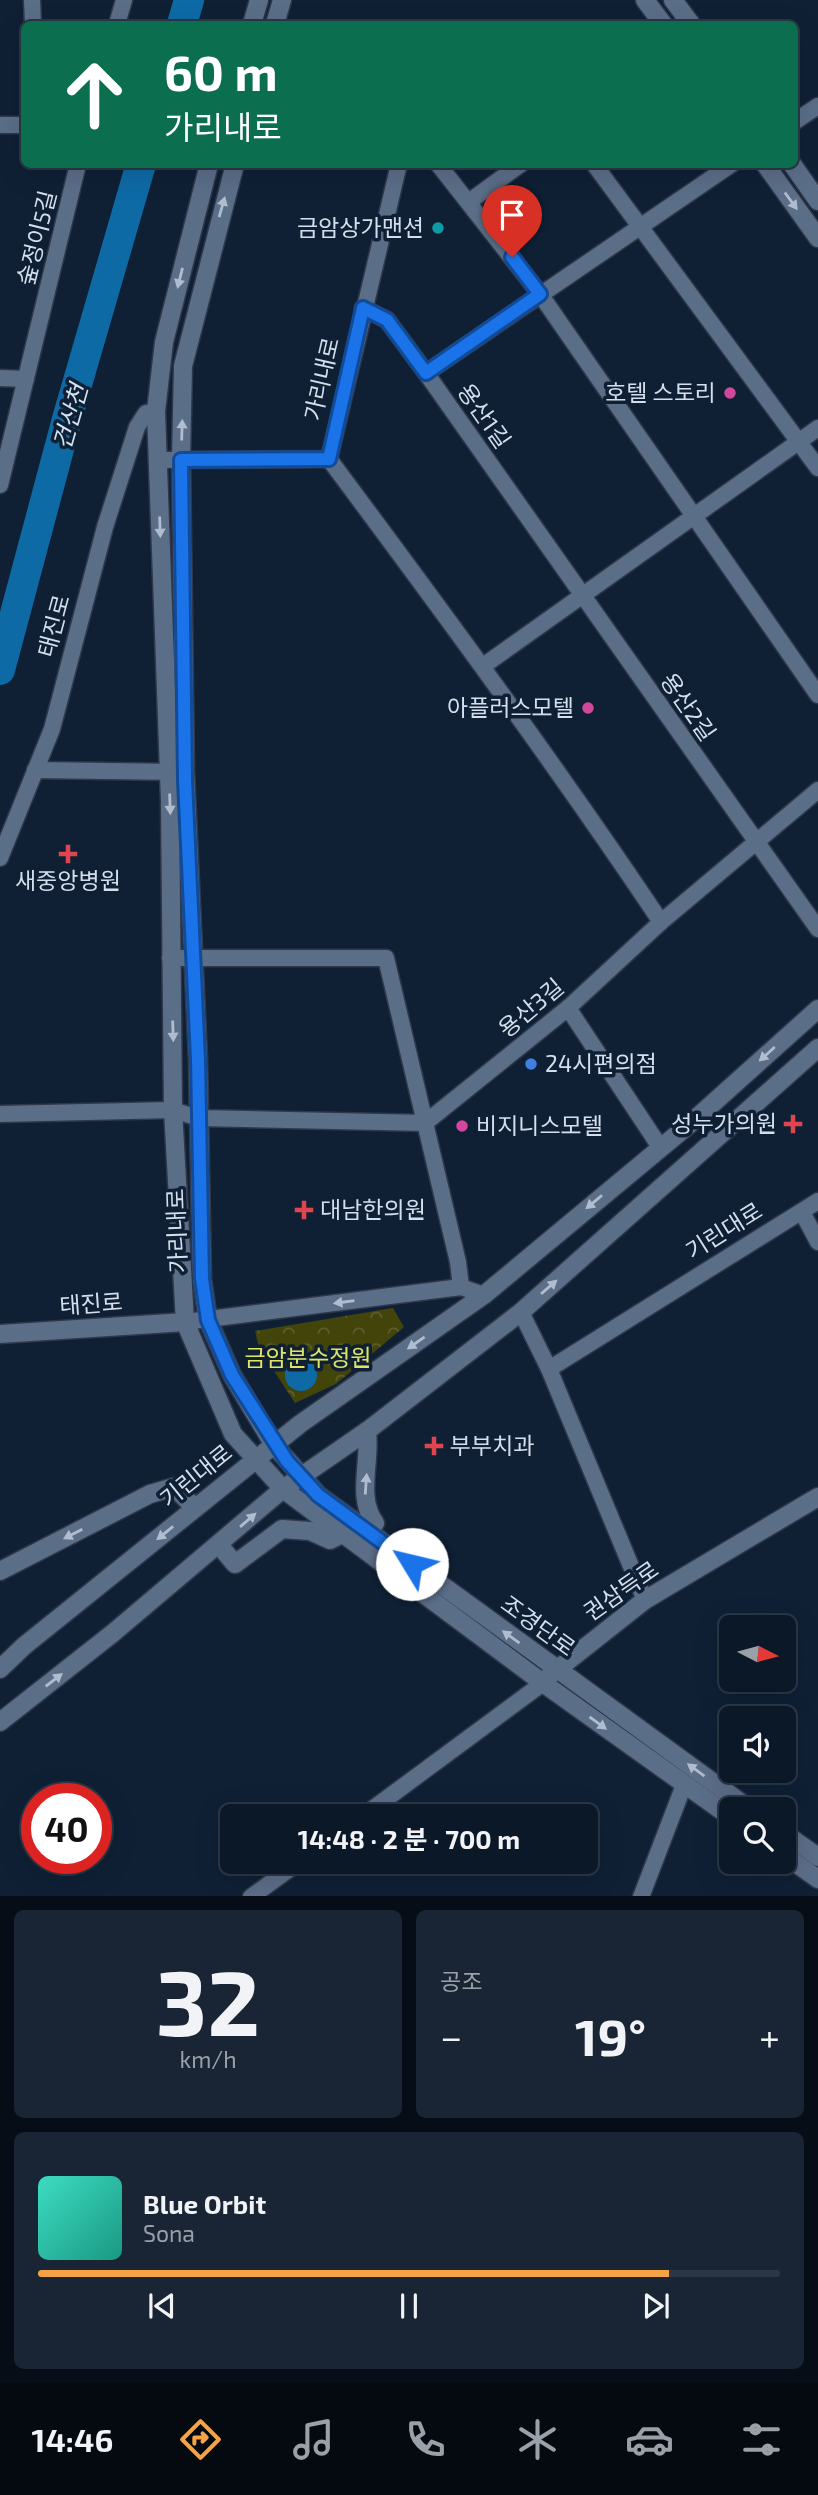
<!DOCTYPE html>
<html lang="ko">
<head>
<meta charset="utf-8">
<style>
	body { margin:0; font-family:"Exo 2","Noto Sans KR",sans-serif; background:#192534; color:#f1f3f6; height:100vh; display:flex; flex-direction:column; font-size:26px; white-space:nowrap }
	* { box-sizing:border-box; margin:0 }
	p { font-size:23px; color:#9aa0a8 }
	.icon { flex:none; width:38px; height:38px; fill:none; stroke:currentColor; stroke-width:2; stroke-linecap:round; stroke-linejoin:round }
	.map { position:relative; height:1896px; overflow:hidden }
	.side { display:flex; flex-direction:column; gap:14px; padding:14px; background:#060d16; flex:1 }
	.side>* { flex:none }
	.guide { position:absolute; left:21px; top:21px; width:777px; height:147px; border-radius:10px; box-shadow:0 7px 28px #0002,0 0 0 2px #2b3745; background:#0b6e4f; color:#fff; overflow:hidden }
	.needle { width:46px; rotate:96deg }
	.tools { position:absolute; left:719px; top:1615px; display:grid; gap:14px }
	.tools a { display:grid; place-items:center; width:77px; height:77px; border-radius:10px; background:#0b1828; box-shadow:0 7px 28px #0002,0 0 0 2px #2b3745; font-size:35px }
	.speed { position:absolute; left:21px; top:1783px; display:flex; gap:14px; font-size:35px; font-weight:700; text-align:center }
	.speed>* { display:grid; place-content:center; width:91px; height:91px; border-radius:50%; background:#0b1828; box-shadow:0 7px 28px #0002,0 0 0 2px #2b3745; line-height:1 }
	.speed .limit { border:10px solid #d22; background:#fff; color:#111 }
	.pin { position:absolute; display:grid; place-items:center; width:60px; height:60px; color:#fff; margin:-72px -30px; border-radius:50% 50% 50% 0; rotate:-45deg; box-shadow:0 0 7px #0007 }
	.pin .icon { rotate:45deg }
	.me { position:absolute; width:77px; margin:-38px; rotate:306deg; stroke-linejoin:round; filter:drop-shadow(0 0 5px #0008) }
	.turn { display:flex; align-items:center; gap:24px; height:147px; padding:0 28px; font-size:32px }
	.turn .icon { width:91px; height:91px; stroke-width:2.5 }
	.turn b { display:block; font-size:49px; line-height:60px }
	.big { font-size:52px; font-weight:700; line-height:1.1 }
	.side .tile { flex:1; display:flex; flex-direction:column; justify-content:center; gap:10px; min-width:0; padding:0 24px; border-radius:10px; background:#192534 }
	.side .dial { align-items:center; gap:0 }
	.dial b { font-size:91px; line-height:1 }
	.song { display:flex; align-items:center; gap:21px }
	.cover { width:84px; height:84px; border-radius:10px; background:linear-gradient(135deg,hsl(170 70% 55%),hsl(170 70% 35%)) }
	.played { height:7px; border-radius:4px; background:linear-gradient(90deg,#f5a345 85%,#2b3745 85%) }
	.keys { display:flex; justify-content:space-around; direction:ltr }
	.heat { display:flex; justify-content:space-between; align-items:center; font-size:38px; direction:ltr }
	.side .tiles { flex:1; display:grid; gap:14px; grid-template-columns:1fr 1fr }
	.tile:last-child { grid-column:span 2 }
	.trip { position:absolute; left:220px; top:1804px; width:378px; height:70px; border-radius:10px; background:#0b1828; box-shadow:0 7px 28px #0002,0 0 0 2px #2b3745; font-weight:700; line-height:70px; text-align:center }
	.tabs { display:flex; height:112px; justify-content:space-around; align-items:center; background:#040a10; color:#9aa0a8 }
	.tabs .icon { width:49px; height:49px }
	.tabs .current { color:#f5a345 }
	.tabs b { font-size:32px; color:#f1f3f6 }
	.map>svg:first-child { display:block }
	.park { fill:url(#park-crowns) }
	.water { fill:#0e6aa5 }
	.lines { fill:none; stroke-linecap:round; stroke-linejoin:round }
	.river { stroke:#0e6aa5; stroke-width:30 }
	.minor-casing { stroke:#2f384a; stroke-width:19 }
	.tertiary-casing { stroke:#2f384a; stroke-width:21 }
	.minor { stroke:#5b6e88; stroke-width:16 }
	.tertiary { stroke:#5b6e88; stroke-width:18 }
	.oneway { fill:#b0bdcf }
	.route-casing { stroke:#114b97; stroke-width:18 }
	.route { stroke:#1a73e8; stroke-width:12 }
	.culture-dot { fill:#0f9aa8; stroke:#0f2035; stroke-width:2.5 }
	.hotel-dot { fill:#d1479c; stroke:#0f2035; stroke-width:2.5 }
	.health-dot { fill:#e0444e; stroke:#0f2035; stroke-width:2.5 }
	.shop-dot { fill:#3f7fe0; stroke:#0f2035; stroke-width:2.5 }
	.labels { text-anchor:middle; stroke-width:7; stroke-linejoin:round; paint-order:stroke }
	.poi-label { font-size:23px; fill:#d4dfed; stroke:#0f2035; text-anchor:end }
	.street-label { font-size:23px; fill:#d4dfed; stroke:#0f2035 }
	.park-label { font-size:23px; fill:#dee564; stroke:#0f2035 }
	.water-label { font-size:24px; font-style:italic; fill:#d1e3f4; stroke:#0f2035 }
</style>
</head>
<body>
<div class="map">
<svg width="818" height="1897" viewBox="0 0 818 1897">
	<defs>
		<pattern id="park-crowns" width="20" height="18" patternUnits="userSpaceOnUse" patternTransform="scale(1.75)"><rect width="20" height="18" fill="#42440a"/><path d="M2 6a3 3 0 1 1 6 0M12 15a3 3 0 1 1 6 0" fill="none" stroke="#5c5f2e"/></pattern>
	</defs>
	<rect width="100%" height="100%" fill="#0f2035"/>
	<path class="park" d="M393,1308l11,19 -68,57 -41,19 -36,-55 -4,-17z"/>
	<circle class="water" cx="301" cy="1375" r="16"/>
	<g class="lines">
		<g class="river">
			<path d="M182,24l7,-24"/>
			<path d="M0,670l67,-251 74,-255"/>
		</g>
		<g class="minor-casing">
			<g id="minor">
				<path d="M32,0l1,24"/>
				<path d="M117,24l7,-24"/>
				<path d="M794,122l24,-16"/>
				<path d="M0,125h24"/>
				<path d="M438,164l102,130 278,401"/>
				<path d="M594,164l224,304"/>
				<path d="M470,201l51,-37"/>
				<path d="M363,308l24,12 39,53 392,556"/>
				<path d="M426,373l306,-209"/>
				<path d="M0,378l26,1"/>
				<path d="M329,459c114,153 226,305 332,463"/>
				<path d="M157,460l172,-1 70,-295"/>
				<path d="M0,485l78,-321"/>
				<path d="M483,666l335,-238"/>
				<path d="M35,770l144,2"/>
				<path d="M0,858l52,-129 53,-202 32,-100 9,-14 10,-2"/>
				<path d="M170,958h216l72,304 3,25"/>
				<path d="M568,1008l92,139"/>
				<path d="M0,1114l173,-4 25,8 227,5 143,-115 93,-86 157,-132"/>
				<path d="M802,1212l16,30"/>
				<path d="M521,1312l28,57 96,231"/>
				<path d="M185,1322l276,-35 23,8"/>
				<path d="M549,1369l269,-168"/>
				<path d="M363,1816l180,-133"/>
				<path d="M251,1897l48,-35"/>
				<path d="M641,1897l43,-112"/>
			</g>
		</g>
		<g class="tertiary-casing">
			<g id="tertiary">
				<path d="M645,0l18,24"/>
				<path d="M673,0l18,24"/>
				<path d="M252,24l7,-24"/>
				<path d="M275,24l7,-24"/>
				<path d="M209,164l-45,178 -8,69 14,390 3,309 12,212 48,112 50,55 260,194 189,135"/>
				<path d="M235,164l-52,202 -2,94 4,312 13,287 4,220 6,41 24,55 42,70 44,50 433,315"/>
				<path d="M765,164l53,74"/>
				<path d="M792,164l26,37"/>
				<path d="M0,1334l185,-12"/>
				<path d="M367,1431c4,31 -11,66 8,92l-6,9"/>
				<path d="M219,1545l16,19 47,-35 28,2 20,9 14,-7"/>
				<path d="M0,1571l150,-77 24,-7 21,21"/>
				<path d="M0,1669l24,-23 276,-222 184,-129 208,-173 126,-113"/>
				<path d="M550,1675l95,-75 173,-103"/>
				<path d="M0,1722l113,-89 170,-144 84,-58 154,-119 297,-264"/>
				<path d="M784,1833l34,24"/>
				<path d="M784,1855l34,24"/>
			</g>
		</g>
		<use href="#minor" class="minor"/>
		<use href="#tertiary" class="tertiary"/>
	</g>
	<defs><path id="oneway-solid" d="M-6-.8H1V-3.2L6.5 0L1 3.2V.8H-6Z" transform="scale(1.75)"/></defs>
	<g class="oneway">
		<use href="#oneway-solid" transform="translate(791 201) rotate(54)"/>
		<use href="#oneway-solid" transform="translate(222 207) rotate(-74)"/>
		<use href="#oneway-solid" transform="translate(180 278) rotate(104)"/>
		<use href="#oneway-solid" transform="translate(182 430) rotate(-88)"/>
		<use href="#oneway-solid" transform="translate(160 527) rotate(88)"/>
		<use href="#oneway-solid" transform="translate(170 804) rotate(88)"/>
		<use href="#oneway-solid" transform="translate(173 1031) rotate(88)"/>
		<use href="#oneway-solid" transform="translate(767 1054) rotate(138)"/>
		<use href="#oneway-solid" transform="translate(594 1202) rotate(140)"/>
		<use href="#oneway-solid" transform="translate(549 1287) rotate(-41)"/>
		<use href="#oneway-solid" transform="translate(344 1302) rotate(172)"/>
		<use href="#oneway-solid" transform="translate(416 1343) rotate(145)"/>
		<use href="#oneway-solid" transform="translate(366 1484) rotate(-86)"/>
		<use href="#oneway-solid" transform="translate(248 1520) rotate(-41)"/>
		<use href="#oneway-solid" transform="translate(165 1533) rotate(141)"/>
		<use href="#oneway-solid" transform="translate(73 1534) rotate(153)"/>
		<use href="#oneway-solid" transform="translate(511 1637) rotate(-144)"/>
		<use href="#oneway-solid" transform="translate(54 1680) rotate(-38)"/>
		<use href="#oneway-solid" transform="translate(598 1723) rotate(36)"/>
		<use href="#oneway-solid" transform="translate(696 1770) rotate(-144)"/>
	</g>
	<g class="lines">
		<g class="route-casing">
			<path id="route" d="M412,1564l-94,-69 -31,-34 -55,-86 -24,-55 -6,-41 -4,-220 -13,-279 -4,-320 148,-1 34,-151 24,12 39,53 114,-79 -28,-37"/>
		</g>
		<use href="#route" class="route"/>
	</g>
	<circle class="culture-dot" cx="438" cy="228" r="7"/>
	<g class="hotel-dot">
		<circle cx="730" cy="393" r="7"/>
		<circle cx="588" cy="708" r="7"/>
		<circle cx="462" cy="1126" r="7"/>
	</g>
	<g class="health-dot">
		<path d="M64.5 843.5h7v7h7v7h-7v7h-7v-7h-7v-7h7z"/>
		<path d="M789.5 1113.5h7v7h7v7h-7v7h-7v-7h-7v-7h7z"/>
		<path d="M300.5 1199.5h7v7h7v7h-7v7h-7v-7h-7v-7h7z"/>
		<path d="M430.5 1435.5h7v7h7v7h-7v7h-7v-7h-7v-7h7z"/>
	</g>
	<circle class="shop-dot" cx="531" cy="1064" r="7"/>
	<g class="labels">
		<g class="poi-label">
			<text x="424" y="236">금암상가맨션</text>
			<text x="716" y="401">호텔 스토리</text>
			<text x="574" y="716">아플러스모텔</text>
			<text x="68" y="889" text-anchor="middle">새중앙병원</text>
			<text x="545" y="1072" text-anchor="start">24시편의점</text>
			<text x="777" y="1132">성누가의원</text>
			<text x="476" y="1134" text-anchor="start">비지니스모텔</text>
			<text x="320" y="1218" text-anchor="start">대남한의원</text>
			<text x="450" y="1454" text-anchor="start">부부치과</text>
		</g>
		<g class="street-label">
			<text transform="translate(37 238) rotate(-76)" y="8">숲정이5길</text>
			<text transform="translate(322 379) rotate(-77)" y="8">가리내로</text>
			<text transform="translate(484 416) rotate(55)" y="8">용산1길</text>
			<text transform="translate(54 626) rotate(-75)" y="8">태진로</text>
			<text transform="translate(688 707) rotate(55)" y="8">용산2길</text>
			<text transform="translate(531 1008) rotate(-40)" y="8">용산3길</text>
			<text transform="translate(177 1231) rotate(-92)" y="8">가리내로</text>
			<text transform="translate(724 1231) rotate(-32)" y="8">기린대로</text>
			<text transform="translate(91 1304) rotate(-4)" y="8">태진로</text>
			<text transform="translate(196 1476) rotate(-39)" y="8">기린대로</text>
			<text transform="translate(621 1591) rotate(-35)" y="8">권삼득로</text>
			<text transform="translate(538 1626) rotate(36)" y="8">조경단로</text>
		</g>
		<g class="park-label">
			<text x="308" y="1366">금암분수정원</text>
		</g>
		<g class="water-label">
			<text transform="translate(71 417) rotate(-74)" y="8">건산천</text>
		</g>
	</g>
</svg>
<div class="tools">
<a><svg class="needle" viewBox="-14 -14 28 28"><path d="M0-13l5 13h-10z" fill="#e53935"/><path d="M0 13l5-13h-10z" fill="#9aa0a8"/></svg></a>
<a><svg class="icon" aria-label="sound" viewBox="0 0 24 24"><path d="M4 9h4l5-4v14l-5-4H4zM17 9q2 3 0 6"/></svg></a>
<a><svg class="icon" aria-label="search" viewBox="0 0 24 24"><circle cx="10" cy="10" r="6"/><path d="M15 15l6 6"/></svg></a>
</div>
<div class="speed"><div class="limit">40</div></div>
<div class="pin" style="left:512px;top:257px;background:#d93025"><svg class="icon" aria-label="arrive" viewBox="0 0 24 24"><path d="M6 21V4h12l-3 4 3 4H6"/></svg></div>
<svg class="me" style="left:412px;top:1564px" viewBox="-20 -20 40 40"><circle r="19" fill="#fff"/><path d="M0-13L10 11 0 6-10 11z" fill="#1a73e8"/></svg>
<div class="trip">14:48 · 2 분 · 700 m</div>
<div class="guide">
<div class="turn"><svg class="icon" aria-label="ahead" viewBox="0 0 24 24"><path d="M12 20V5M6 11l6-6 6 6"/></svg><div><b>60 m</b>가리내로</div></div>
</div>
</div>
<section class="side">
<div class="tiles">
<div class="tile dial"><b>32</b><p>km/h</p></div>
<div class="tile"><p>공조</p>
<div class="heat"><a>−</a><b class="big">19°</b><a>+</a></div>
</div>
<div class="tile">
<div class="song"><i class="cover"></i><div><b>Blue Orbit</b><p>Sona</p></div></div>
<div class="played"></div>
<div class="keys"><svg class="icon" aria-label="previous" viewBox="0 0 24 24"><path d="M18 5L8 12l10 7zM5 5v14"/></svg><svg class="icon" aria-label="pause" viewBox="0 0 24 24"><path d="M8 5v14M16 5v14"/></svg><svg class="icon" aria-label="next" viewBox="0 0 24 24"><path d="M6 5l10 7-10 7zM19 5v14"/></svg></div>
</div>
</div>
</section>
<nav class="tabs">
<b>14:46</b>
<svg class="icon current" aria-label="directions" viewBox="0 0 24 24"><path d="M12 3l9 9-9 9-9-9zM9 14v-3h6M13 9l2 2-2 2"/></svg>
<svg class="icon" aria-label="music" viewBox="0 0 24 24"><path d="M9 18V5l10-2v13"/><circle cx="6" cy="18" r="3"/><circle cx="16" cy="16" r="3"/></svg>
<svg class="icon" aria-label="phone" viewBox="0 0 24 24"><path d="M5 4h4l2 5-3 2q2 4 5 5l2-3 5 2v4C11 20 4 13 5 4z"/></svg>
<svg class="icon" aria-label="climate" viewBox="0 0 24 24"><path d="M12 3v18M4 7l16 10M4 17L20 7"/></svg>
<svg class="icon" aria-label="car" viewBox="0 0 24 24"><path d="M5 17H2v-5l4-1 3-4h7l3 4 3 1v5h-3M9 17h6M6 11h13"/><circle cx="7" cy="17" r="2"/><circle cx="17" cy="17" r="2"/></svg>
<svg class="icon" aria-label="filters" viewBox="0 0 24 24"><path d="M4 7h16M4 17h16"/><circle cx="9" cy="7" r="2"/><circle cx="15" cy="17" r="2"/></svg>
</nav>
</body>
</html>
